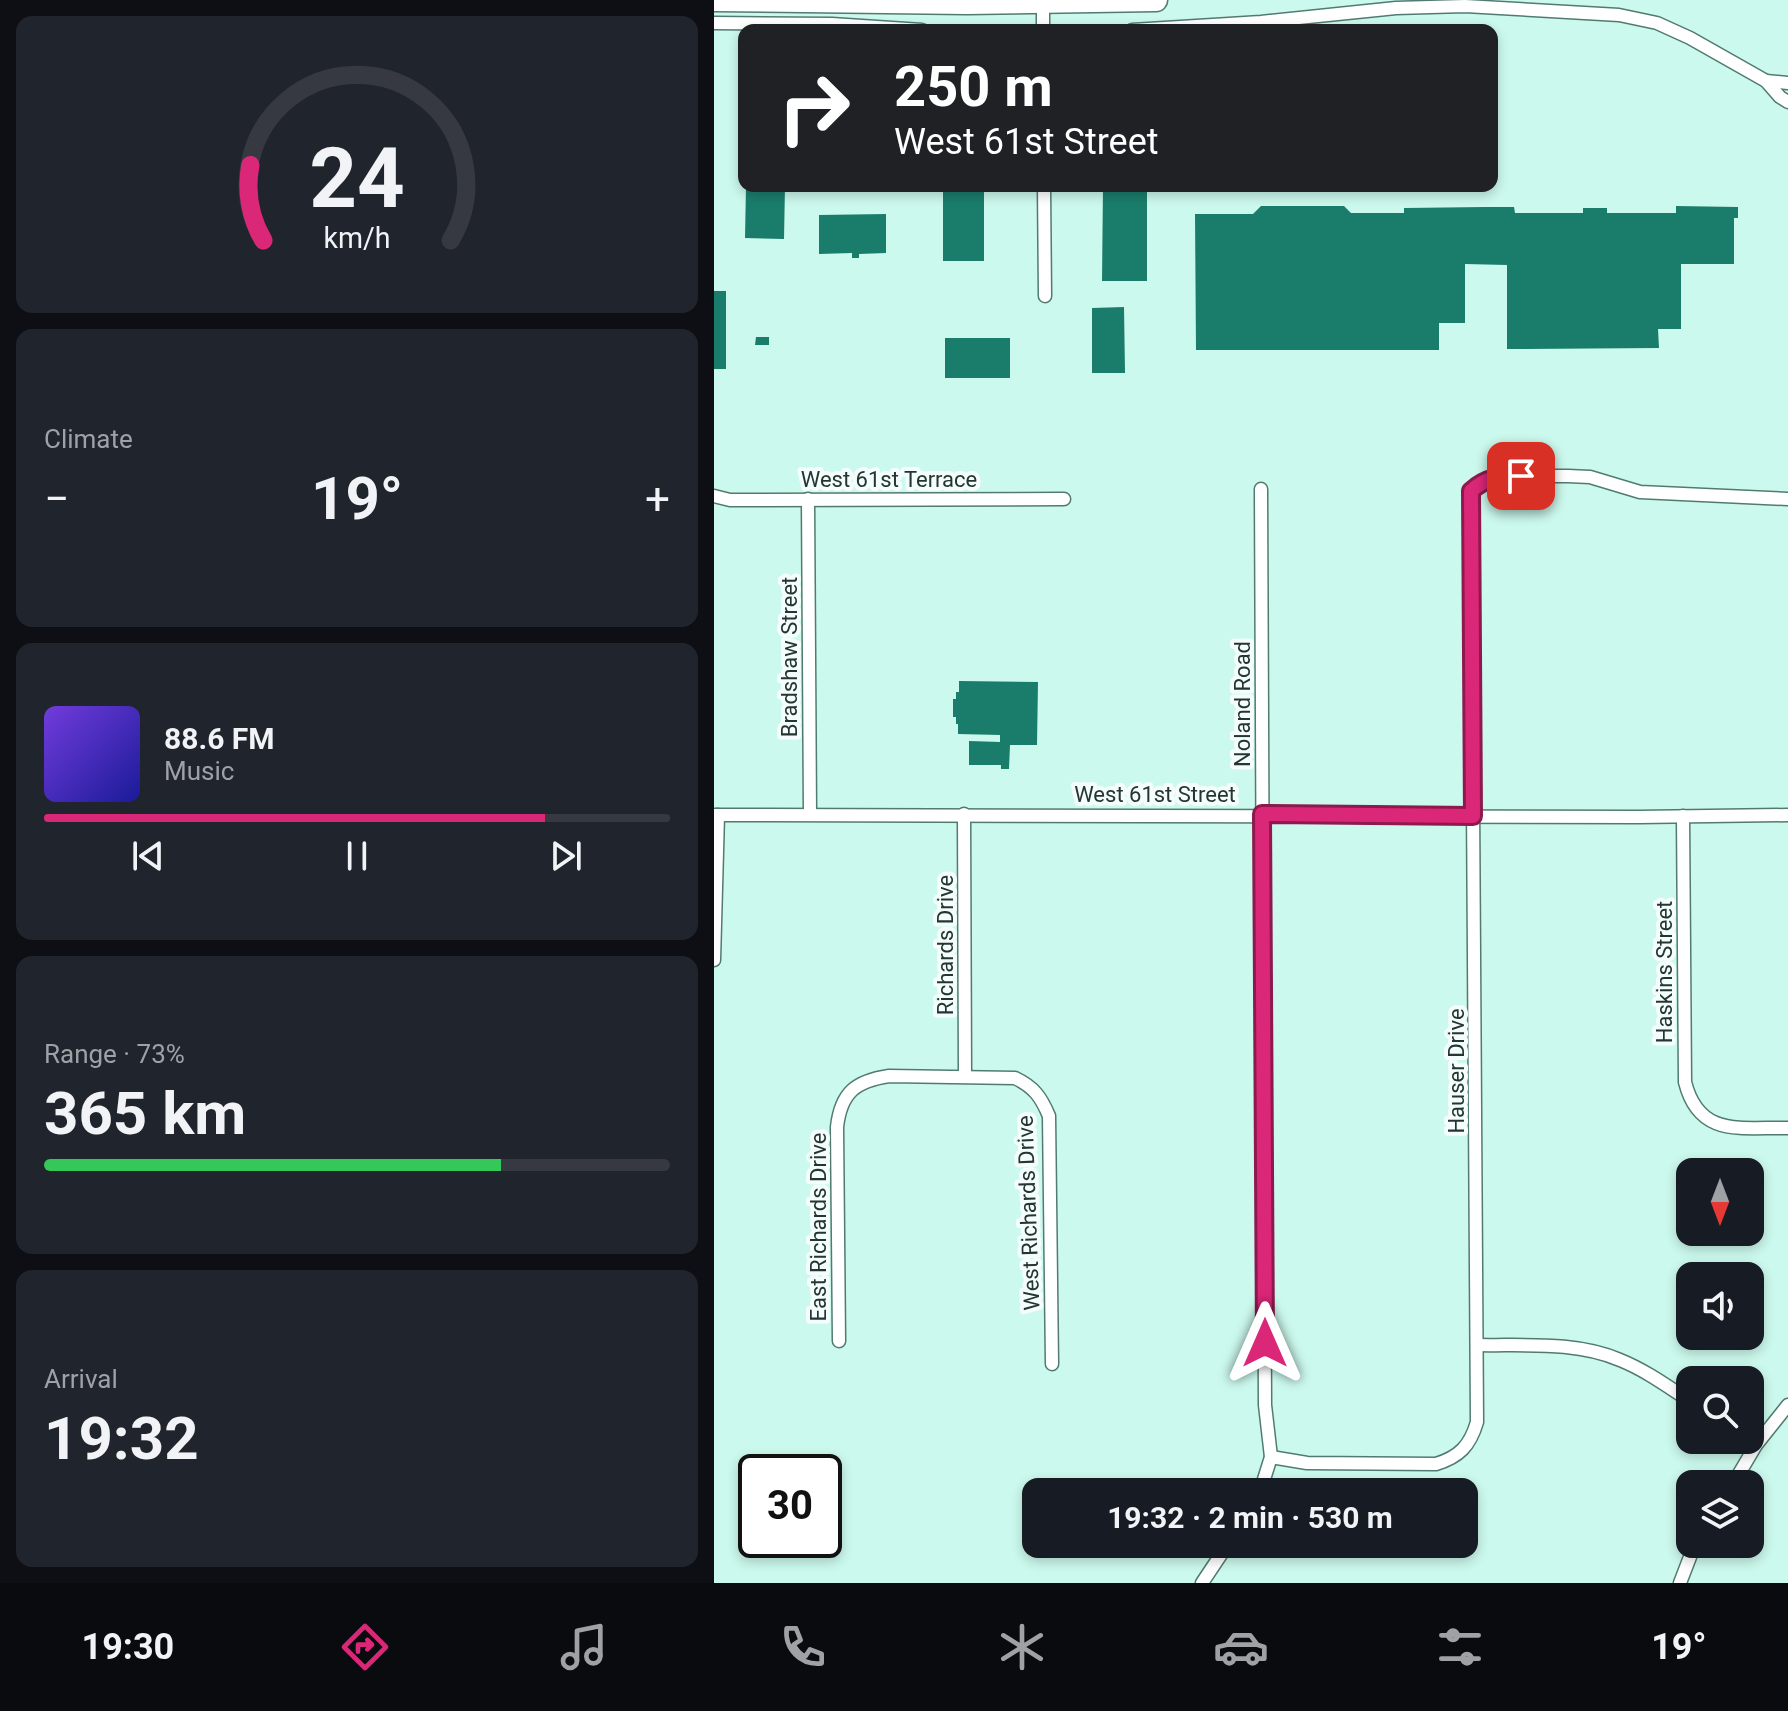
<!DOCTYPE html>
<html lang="en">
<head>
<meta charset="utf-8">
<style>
	body { margin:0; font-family:Roboto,sans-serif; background:#20242c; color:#f1f3f6; height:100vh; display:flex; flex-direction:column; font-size:30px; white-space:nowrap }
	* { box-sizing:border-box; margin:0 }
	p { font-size:26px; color:#9ea1a6 }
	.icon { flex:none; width:44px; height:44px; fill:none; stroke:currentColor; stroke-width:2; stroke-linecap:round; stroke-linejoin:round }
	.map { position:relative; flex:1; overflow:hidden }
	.details { display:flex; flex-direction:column; gap:16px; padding:16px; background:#0d0f14; width:714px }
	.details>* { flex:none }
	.top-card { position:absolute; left:24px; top:24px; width:760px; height:168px; border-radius:16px; box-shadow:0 4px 12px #0003; background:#202124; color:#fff; overflow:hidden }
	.needle { width:52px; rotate:180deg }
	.fabs { position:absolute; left:962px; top:1158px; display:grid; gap:16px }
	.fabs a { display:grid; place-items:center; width:88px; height:88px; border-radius:16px; background:#171b24; box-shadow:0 4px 12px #0003; font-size:40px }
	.speed { position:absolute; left:24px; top:1454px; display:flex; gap:16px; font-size:40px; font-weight:700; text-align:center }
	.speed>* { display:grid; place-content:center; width:104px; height:104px; border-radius:50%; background:#171b24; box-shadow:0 4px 12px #0003; line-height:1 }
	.speed .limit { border:4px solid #111; border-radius:12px; background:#fff; color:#111 }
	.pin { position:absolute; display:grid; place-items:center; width:68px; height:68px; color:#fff; margin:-34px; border-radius:16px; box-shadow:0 4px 12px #0006 }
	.me { position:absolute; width:88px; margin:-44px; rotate:0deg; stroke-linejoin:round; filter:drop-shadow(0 0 6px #0008) }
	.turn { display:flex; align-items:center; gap:28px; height:168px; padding:0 24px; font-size:36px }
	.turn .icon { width:104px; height:104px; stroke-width:2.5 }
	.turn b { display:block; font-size:56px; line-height:68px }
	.big { font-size:60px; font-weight:700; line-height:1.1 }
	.details .card { flex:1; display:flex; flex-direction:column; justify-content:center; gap:12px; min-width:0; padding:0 28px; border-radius:16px; background:#20242c }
	.details .dial { align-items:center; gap:0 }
	.dial svg { height:208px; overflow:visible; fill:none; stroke:#363941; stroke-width:7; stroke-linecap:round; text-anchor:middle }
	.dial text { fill:#f1f3f6; stroke:none }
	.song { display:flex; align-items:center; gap:24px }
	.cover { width:96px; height:96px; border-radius:12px; background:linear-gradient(135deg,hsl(260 70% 55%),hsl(240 70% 35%)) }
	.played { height:8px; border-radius:4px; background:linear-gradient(90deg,#db2777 80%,#363941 80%) }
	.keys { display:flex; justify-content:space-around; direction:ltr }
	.heat { display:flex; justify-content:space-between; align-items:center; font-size:44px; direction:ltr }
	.charge { height:12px; border-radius:6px; background:linear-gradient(90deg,#34c759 73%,#363941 0) }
	.trip { position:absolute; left:308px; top:1478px; width:456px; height:80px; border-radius:16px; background:#171b24; box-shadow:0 4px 12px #0003; font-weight:700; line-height:80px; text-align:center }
	.menu { display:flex; height:128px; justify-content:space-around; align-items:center; background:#090b0e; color:#9ea1a6 }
	.menu .icon { width:56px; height:56px }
	.menu .active { color:#db2777 }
	.menu b { font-size:36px; color:#f1f3f6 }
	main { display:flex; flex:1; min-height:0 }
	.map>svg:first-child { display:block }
	.building { fill:#1a7d6b }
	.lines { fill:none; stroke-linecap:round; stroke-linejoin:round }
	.minor-casing { stroke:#517b70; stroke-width:15 }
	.trunk-casing { stroke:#517b70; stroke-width:25 }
	.minor { stroke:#fff; stroke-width:12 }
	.trunk { stroke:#fff; stroke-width:22 }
	.route-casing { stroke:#8e194d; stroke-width:20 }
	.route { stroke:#db2777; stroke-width:14 }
	.labels { text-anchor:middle; stroke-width:8; stroke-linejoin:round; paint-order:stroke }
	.street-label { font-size:22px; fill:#243631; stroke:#f4fdfb }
</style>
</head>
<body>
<main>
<section class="details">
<div class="card dial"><svg viewBox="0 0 100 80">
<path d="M14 69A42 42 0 1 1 86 69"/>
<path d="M14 69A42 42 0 0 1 9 40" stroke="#db2777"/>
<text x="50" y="56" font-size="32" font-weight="700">24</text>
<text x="50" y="72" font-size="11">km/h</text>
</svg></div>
<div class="card"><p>Climate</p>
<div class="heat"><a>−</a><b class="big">19°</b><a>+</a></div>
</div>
<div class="card">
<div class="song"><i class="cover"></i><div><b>88.6 FM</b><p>Music</p></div></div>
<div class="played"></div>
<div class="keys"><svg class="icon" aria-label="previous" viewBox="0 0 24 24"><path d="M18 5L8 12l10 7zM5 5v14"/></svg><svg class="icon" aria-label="pause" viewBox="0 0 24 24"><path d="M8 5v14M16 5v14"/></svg><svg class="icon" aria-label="next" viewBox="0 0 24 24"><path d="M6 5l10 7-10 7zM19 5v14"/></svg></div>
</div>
<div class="card"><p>Range · 73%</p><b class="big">365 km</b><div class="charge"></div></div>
<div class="card"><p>Arrival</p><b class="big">19:32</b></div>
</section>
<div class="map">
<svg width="1074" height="1583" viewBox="0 0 1074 1583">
	<rect width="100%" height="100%" fill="#ccf9ed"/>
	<g class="building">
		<path d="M32,186h39l-1,53 -39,-1z"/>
		<rect x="229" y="186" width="41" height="75"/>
		<path d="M389,186h44v95h-45z"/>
		<path d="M547,206h83l7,7h53v-5l80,-1h30l1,6h68v-5h24v5h69v-7l62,1v11h-4v46h-53v65h-23l1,19 -152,1v-84l-42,-1v59h-26v27h-243l-1,-136h58z"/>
		<path d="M172,214v39l-27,1v4h-7v-5l-33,1v-39z"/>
		<rect x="0" y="291" width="12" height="78"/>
		<path d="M410,307l1,66h-33v-65z"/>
		<path d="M42,337h13v8h-14z"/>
		<rect x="231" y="338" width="65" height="40"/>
		<path d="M245,681l79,1 -1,63h-27l-1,24h-8v-4h-32v-24l31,1v-7l-42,-1v-10h-2v-7h-3v-18h3v-7h3z"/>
	</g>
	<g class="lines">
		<g class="minor-casing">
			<g id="minor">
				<path d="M329,3v27"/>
				<path d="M0,23l118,1 90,6"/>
				<path d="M418,30l129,-8 135,-14 69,-2 154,9 38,8 33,15 76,43 14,16 8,5"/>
				<path d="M1052,81l22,2"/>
				<path d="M330,186l1,110"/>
				<path d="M0,496l16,4 334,-1"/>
				<path d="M94,499l2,315"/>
				<path d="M250,814l1,262"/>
				<path d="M0,815l925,2 149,-2"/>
				<path d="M969,816l2,266c14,56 56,45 103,46"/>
				<path d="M0,960l4,-145"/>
				<path d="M125,1341l-2,-214c4,-35 19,-46 52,-51l126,2c19,9 26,19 34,38l3,248"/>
				<path d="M763,1345c47,1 99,-4 143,15 25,10 47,26 70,41"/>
				<path d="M557,1457l36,6 129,1c23,-7 34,-18 41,-42l-6,-931 10,-9 17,-6h70l22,1 50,15 148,7"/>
				<path d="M1019,1484l23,-39 32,-40"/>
				<path d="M546,1492l11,-35 -6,-52 -4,-916"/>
				<path d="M488,1583l26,-39"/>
				<path d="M966,1583l15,-39"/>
			</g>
		</g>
		<g class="trunk-casing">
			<path id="trunk" d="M0,0l253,3 189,-3"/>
		</g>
		<use href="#minor" class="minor"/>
		<use href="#trunk" class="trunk"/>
	</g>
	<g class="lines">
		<g class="route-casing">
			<path id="route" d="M551,1343l-3,-529 211,2 -2,-325c15,-14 30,-15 50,-15"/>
		</g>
		<use href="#route" class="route"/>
	</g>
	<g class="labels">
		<g class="street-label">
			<text x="175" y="487">West 61st Terrace</text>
			<text transform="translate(75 657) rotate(-90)" y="8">Bradshaw Street</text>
			<text transform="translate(528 704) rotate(-90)" y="8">Noland Road</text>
			<text x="441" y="802">West 61st Street</text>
			<text transform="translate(231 945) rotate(-90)" y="8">Richards Drive</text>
			<text transform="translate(950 972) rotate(-90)" y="8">Haskins Street</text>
			<text transform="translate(742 1071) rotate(-90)" y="8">Hauser Drive</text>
			<text transform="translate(314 1213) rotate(-92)" y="8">West Richards Drive</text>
			<text transform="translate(104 1227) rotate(-90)" y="8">East Richards Drive</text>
		</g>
	</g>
</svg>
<div class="fabs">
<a><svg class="needle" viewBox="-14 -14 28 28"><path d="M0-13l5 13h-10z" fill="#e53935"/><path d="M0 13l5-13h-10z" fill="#9ea1a6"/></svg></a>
<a><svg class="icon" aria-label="sound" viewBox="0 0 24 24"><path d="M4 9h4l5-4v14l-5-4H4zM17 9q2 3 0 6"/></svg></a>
<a><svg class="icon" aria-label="search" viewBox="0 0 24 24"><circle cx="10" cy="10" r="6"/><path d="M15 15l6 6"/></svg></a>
<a><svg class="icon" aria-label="layers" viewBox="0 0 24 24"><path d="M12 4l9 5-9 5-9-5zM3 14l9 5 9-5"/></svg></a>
</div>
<div class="speed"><div class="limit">30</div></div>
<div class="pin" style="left:807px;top:476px;background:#d93025"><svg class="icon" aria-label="arrive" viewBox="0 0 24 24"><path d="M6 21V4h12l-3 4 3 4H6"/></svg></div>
<svg class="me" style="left:551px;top:1343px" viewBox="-20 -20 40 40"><path d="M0-17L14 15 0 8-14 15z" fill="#db2777" stroke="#fff" stroke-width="4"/></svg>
<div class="trip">19:32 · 2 min · 530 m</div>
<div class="top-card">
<div class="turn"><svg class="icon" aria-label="right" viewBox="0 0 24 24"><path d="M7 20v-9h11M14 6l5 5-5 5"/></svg><div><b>250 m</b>West 61st Street</div></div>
</div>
</div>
</main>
<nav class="menu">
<b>19:30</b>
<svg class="icon active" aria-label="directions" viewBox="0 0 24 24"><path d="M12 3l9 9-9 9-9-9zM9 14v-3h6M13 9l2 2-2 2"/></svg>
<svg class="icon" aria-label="music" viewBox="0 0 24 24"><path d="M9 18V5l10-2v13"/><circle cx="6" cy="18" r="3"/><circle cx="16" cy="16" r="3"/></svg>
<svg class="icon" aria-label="phone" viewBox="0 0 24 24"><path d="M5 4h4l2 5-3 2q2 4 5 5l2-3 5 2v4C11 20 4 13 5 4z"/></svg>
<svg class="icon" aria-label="climate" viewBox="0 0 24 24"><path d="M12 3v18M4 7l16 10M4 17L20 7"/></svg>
<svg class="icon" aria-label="car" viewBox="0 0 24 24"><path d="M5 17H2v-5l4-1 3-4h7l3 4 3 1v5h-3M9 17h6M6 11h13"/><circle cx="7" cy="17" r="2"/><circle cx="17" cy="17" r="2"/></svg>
<svg class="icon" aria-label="filters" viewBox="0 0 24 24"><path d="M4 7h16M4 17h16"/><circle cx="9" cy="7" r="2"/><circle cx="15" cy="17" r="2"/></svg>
<b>19°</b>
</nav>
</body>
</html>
